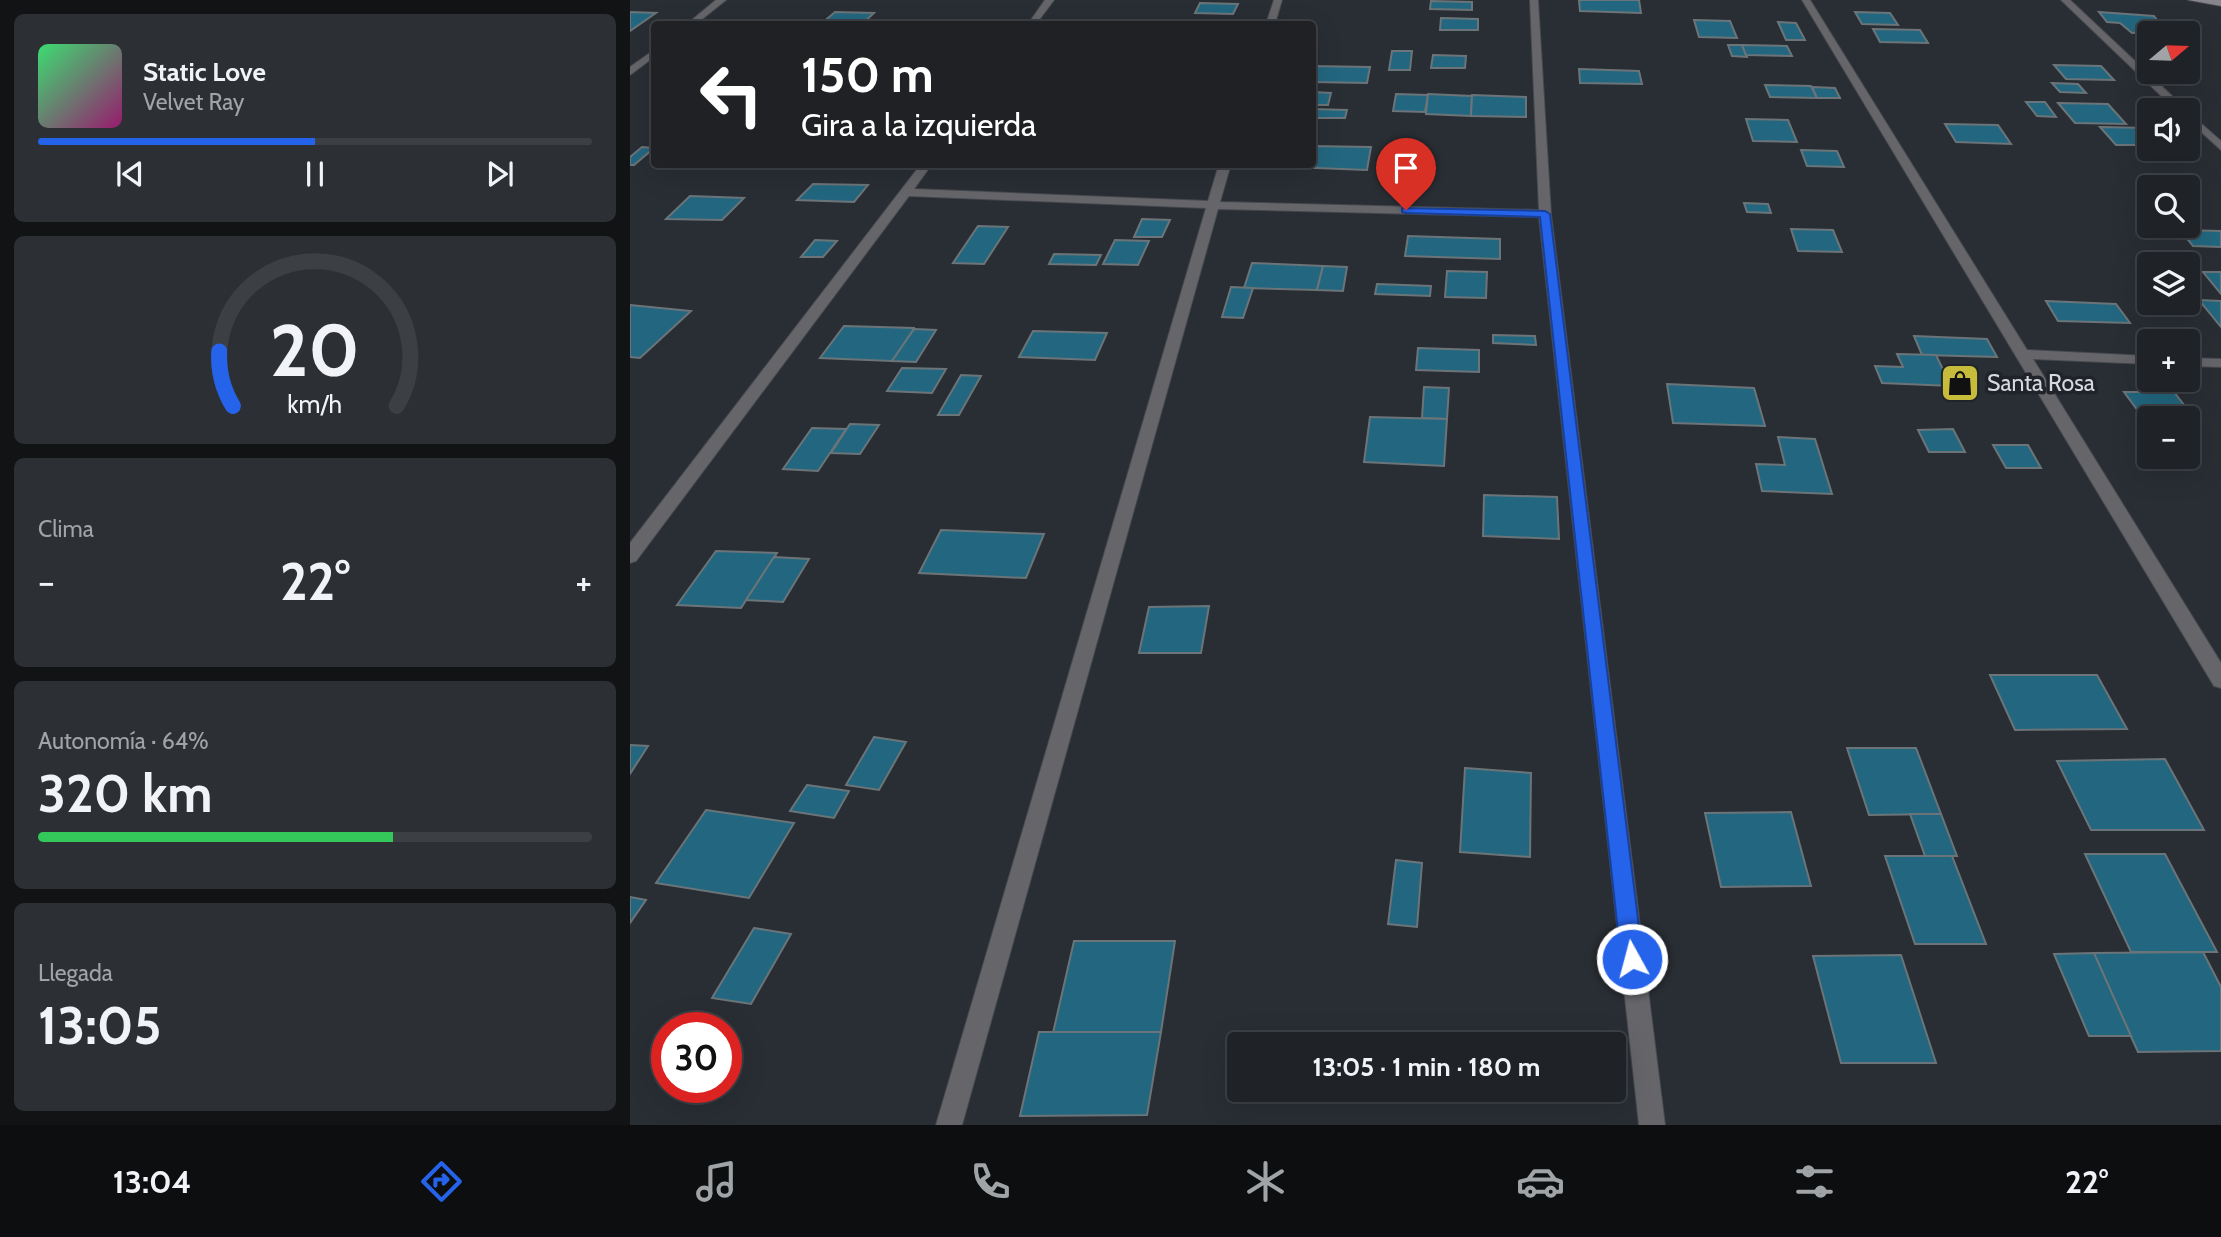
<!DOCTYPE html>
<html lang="es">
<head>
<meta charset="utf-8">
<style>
	body { margin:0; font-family:Cabin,sans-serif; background:#2c2f33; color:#f1f3f6; height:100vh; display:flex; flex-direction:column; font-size:26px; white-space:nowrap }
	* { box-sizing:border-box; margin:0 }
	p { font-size:23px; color:#a1a4a7 }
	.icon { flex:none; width:38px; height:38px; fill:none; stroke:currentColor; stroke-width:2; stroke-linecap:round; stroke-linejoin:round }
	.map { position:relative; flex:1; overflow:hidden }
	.drawer { display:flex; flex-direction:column; gap:14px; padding:14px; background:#111315; width:630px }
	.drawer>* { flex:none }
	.hud { position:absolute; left:21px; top:21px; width:665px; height:147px; border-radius:7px; box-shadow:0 7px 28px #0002,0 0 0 2px #3c3f44; background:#202124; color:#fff; overflow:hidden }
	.needle { width:46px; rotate:71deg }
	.controls { position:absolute; left:1507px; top:21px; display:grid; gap:14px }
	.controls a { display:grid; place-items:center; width:63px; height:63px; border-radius:7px; background:#1f2227; box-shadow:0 7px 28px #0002,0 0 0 2px #3c3f44; font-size:35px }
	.speed { position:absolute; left:21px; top:1012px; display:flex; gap:14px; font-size:35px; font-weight:700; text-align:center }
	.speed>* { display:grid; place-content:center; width:91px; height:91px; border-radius:50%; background:#1f2227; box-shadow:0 7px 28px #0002,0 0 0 2px #3c3f44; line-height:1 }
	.speed .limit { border:10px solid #d22; background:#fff; color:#111 }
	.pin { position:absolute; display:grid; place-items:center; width:60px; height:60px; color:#fff; margin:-72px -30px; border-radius:50% 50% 50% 0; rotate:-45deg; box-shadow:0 0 7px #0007 }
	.pin .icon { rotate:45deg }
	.me { position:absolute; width:77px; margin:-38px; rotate:353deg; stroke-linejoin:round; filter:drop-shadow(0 0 5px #0008) }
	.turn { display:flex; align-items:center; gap:24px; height:147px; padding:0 35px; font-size:32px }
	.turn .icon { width:91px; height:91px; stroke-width:2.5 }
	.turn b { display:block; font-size:49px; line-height:60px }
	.big { font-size:52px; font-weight:700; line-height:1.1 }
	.drawer .widget { flex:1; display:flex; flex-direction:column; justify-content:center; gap:10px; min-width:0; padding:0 24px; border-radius:10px; background:#2c2f33 }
	.drawer .dial { align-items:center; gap:0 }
	.dial svg { height:182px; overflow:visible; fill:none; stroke:#3c3f44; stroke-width:7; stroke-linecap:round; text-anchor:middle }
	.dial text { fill:#f1f3f6; stroke:none }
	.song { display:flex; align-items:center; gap:21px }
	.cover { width:84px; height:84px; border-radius:10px; background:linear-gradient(135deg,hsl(140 70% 55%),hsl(320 70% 35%)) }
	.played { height:7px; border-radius:4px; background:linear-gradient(90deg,#2563eb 50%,#3c3f44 50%) }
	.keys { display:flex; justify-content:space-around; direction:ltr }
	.heat { display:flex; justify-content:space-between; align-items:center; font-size:38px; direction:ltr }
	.charge { height:10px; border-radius:5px; background:linear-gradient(90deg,#34c759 64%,#3c3f44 0) }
	.trip { position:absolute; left:597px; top:1032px; width:399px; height:70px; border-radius:7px; background:#1f2227; box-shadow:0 7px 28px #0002,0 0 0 2px #3c3f44; font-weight:700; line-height:70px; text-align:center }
	.menu { display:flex; height:112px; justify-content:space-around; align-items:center; background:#0c0e10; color:#a1a4a7 }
	.menu .icon { width:49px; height:49px }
	.menu .on { color:#2563eb }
	.menu b { font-size:32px; color:#f1f3f6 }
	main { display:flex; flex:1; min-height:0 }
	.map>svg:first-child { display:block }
	.building { fill:#22677f; stroke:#6b7478; stroke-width:2 }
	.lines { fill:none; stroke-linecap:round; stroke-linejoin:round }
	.street-casing { stroke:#45494f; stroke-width:2 }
	.secondary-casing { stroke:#45494f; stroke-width:2 }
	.street { fill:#66666a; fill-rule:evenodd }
	.secondary { fill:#86868c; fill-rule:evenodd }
	.route { fill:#2563eb; stroke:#184099; stroke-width:2 }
	.labels { text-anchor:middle; stroke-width:7; stroke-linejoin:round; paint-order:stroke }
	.poi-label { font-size:23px; fill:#d6d9dd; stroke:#20242a; text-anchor:start }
</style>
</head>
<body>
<main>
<section class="drawer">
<div class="widget">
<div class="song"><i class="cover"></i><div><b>Static Love</b><p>Velvet Ray</p></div></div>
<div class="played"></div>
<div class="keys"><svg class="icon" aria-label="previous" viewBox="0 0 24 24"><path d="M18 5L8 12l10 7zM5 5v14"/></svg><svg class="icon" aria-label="pause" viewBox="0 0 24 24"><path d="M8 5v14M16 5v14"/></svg><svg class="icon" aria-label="next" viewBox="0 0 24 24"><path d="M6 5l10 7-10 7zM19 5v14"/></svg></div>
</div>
<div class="widget dial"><svg viewBox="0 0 100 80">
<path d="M14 69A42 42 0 1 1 86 69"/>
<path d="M14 69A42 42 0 0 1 8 45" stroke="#2563eb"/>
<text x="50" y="56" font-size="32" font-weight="700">20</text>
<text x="50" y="72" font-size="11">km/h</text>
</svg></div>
<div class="widget"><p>Clima</p>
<div class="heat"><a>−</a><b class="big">22°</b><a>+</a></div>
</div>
<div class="widget"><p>Autonomía · 64%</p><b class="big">320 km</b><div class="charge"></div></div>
<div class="widget"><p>Llegada</p><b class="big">13:05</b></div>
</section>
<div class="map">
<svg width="1591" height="1125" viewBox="0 0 1591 1125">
	<rect width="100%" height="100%" fill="#292e34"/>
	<g class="building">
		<path d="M949,0h60l2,13 -61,-2z"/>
		<path d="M801,1l41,1v8l-42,-1z"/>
		<path d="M570,3l38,1 -5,10 -38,-1z"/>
		<path d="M0,12l26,1 -26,18z"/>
		<path d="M205,12l39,1 -12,11h-41z"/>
		<path d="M1225,12l35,1 8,12 -36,-1z"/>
		<path d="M1469,12l55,4 11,15 -33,2 -12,-10 -13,-1z"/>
		<path d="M811,18l37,1v11h-38z"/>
		<path d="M425,20l51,1 -3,3h-52z"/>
		<path d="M1064,20l36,1 7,17 -38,-1z"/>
		<path d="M476,21l44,1 -2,2h-45z"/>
		<path d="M1148,22l18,1 9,17h-19z"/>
		<path d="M1243,29l47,1 8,13 -48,-1z"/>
		<path d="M1098,45h14l5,12 -15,-1z"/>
		<path d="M1112,45l45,1 5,10 -46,-1z"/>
		<path d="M762,51h20l-2,19h-21z"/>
		<path d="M803,55l33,1 -1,12h-34z"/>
		<path d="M1424,65l47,1 13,14 -48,-1z"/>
		<path d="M682,66l58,1 -3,16 -55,-1z"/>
		<path d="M949,69l60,2 3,13 -62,-1z"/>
		<path d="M1422,83l26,1 8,9 -26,-1z"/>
		<path d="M1135,85l46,1 6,12 -47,-1z"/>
		<path d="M1182,87l23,1 5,10h-23z"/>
		<path d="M682,92l19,1 -3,12h-16z"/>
		<path d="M766,94l32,1 -3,17 -32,-1z"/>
		<path d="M798,94l44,2 -1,20 -45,-2z"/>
		<path d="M842,95l54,2v20l-55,-1z"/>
		<path d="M1396,102h19l11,15 -19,-1z"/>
		<path d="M1428,103l50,1 18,20 -51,-1z"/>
		<path d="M682,109l35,1 -2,8h-33z"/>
		<path d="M1116,119l42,1 9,22 -44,-1z"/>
		<path d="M1315,124l53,1 13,19 -55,-2z"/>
		<path d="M1470,127l48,1 1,17h-33z"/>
		<path d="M682,146l59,1 -4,23 -76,-3 1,-3h20z"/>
		<path d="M12,147l12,1 -20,17h-4v-8z"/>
		<path d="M1171,150l36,1 7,16 -37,-1z"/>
		<path d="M183,184l55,1 -14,17 -57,-2z"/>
		<path d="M60,196l54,2 -22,22 -56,-1z"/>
		<path d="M1114,203l24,1 3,9 -24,-1z"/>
		<path d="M512,219l28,1 -8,17h-28z"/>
		<path d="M348,226l30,1 -24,37 -31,-1z"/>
		<path d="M1161,229l42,1 9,22 -44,-1z"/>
		<path d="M1550,230l41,1v16l-28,-1z"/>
		<path d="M778,236l92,3v20l-95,-3z"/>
		<path d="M185,240l22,1 -14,16h-22z"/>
		<path d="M485,240l34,1 -11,24 -35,-1z"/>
		<path d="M424,254l47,1 -5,10 -47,-1z"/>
		<path d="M622,263l71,3 -6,24 -73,-2z"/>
		<path d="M693,266l24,1 -4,24 -26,-1z"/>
		<path d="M817,271l40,1 -1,26 -41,-1z"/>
		<path d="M1573,272h18v22z"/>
		<path d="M747,284l54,2 -1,10 -55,-2z"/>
		<path d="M601,287l22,1 -10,30 -21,-1z"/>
		<path d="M1569,300l22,1v26z"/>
		<path d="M1416,301l70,3 14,19 -72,-2z"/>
		<path d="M0,305l61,6 -51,47 -10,-1z"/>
		<path d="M214,326l70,2v1l-22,32 -72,-3z"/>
		<path d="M284,329l22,1 -20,32 -24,-1z"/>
		<path d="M403,331l74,2 -12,27 -76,-3z"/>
		<path d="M863,335l42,1 1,9 -43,-2z"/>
		<path d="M1284,336l73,3 10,18 -75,-2z"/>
		<path d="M788,348l61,2v22l-63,-2z"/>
		<path d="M1267,354l39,1 15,31 -69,-3 -7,-17 28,1z"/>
		<path d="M272,368l44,1 -14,24 -45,-2z"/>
		<path d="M331,375l20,1 -22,39h-21z"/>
		<path d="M1037,384l87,4 11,38 -92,-3z"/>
		<path d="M794,387l25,1 -2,31 -25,-1z"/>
		<path d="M1494,392h50l21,27h-51z"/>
		<path d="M740,417l77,2 -3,47 -80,-4z"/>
		<path d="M220,424l29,1 -19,29 -29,-1z"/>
		<path d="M182,428l34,1 -28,42 -35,-2z"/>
		<path d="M1323,429l12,23h-36l-11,-22z"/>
		<path d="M1148,437l37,2 17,55 -70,-3 -6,-27 29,1z"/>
		<path d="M1363,445h35l13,23h-35z"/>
		<path d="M854,495l73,2 2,42 -76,-3z"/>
		<path d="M311,530l103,4 -18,44 -107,-5z"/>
		<path d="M86,551l61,2 -36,55 -64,-3z"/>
		<path d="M144,557l35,2 -26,43 -37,-2z"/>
		<path d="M579,606l-8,47h-62l10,-46z"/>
		<path d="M1360,675h107l30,54 -112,1z"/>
		<path d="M244,737l32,5 -27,48 -33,-5z"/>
		<path d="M0,745l18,1 -18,28z"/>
		<path d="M1217,748h69l25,66 -72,1z"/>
		<path d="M1535,759l39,71h-113l-34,-69z"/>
		<path d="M835,768l66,5 -1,84 -70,-5z"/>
		<path d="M177,785l42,6 -15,27 -44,-7z"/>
		<path d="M76,810l88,13 -45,75 -93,-15z"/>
		<path d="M1161,812l20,74 -90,1 -16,-74z"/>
		<path d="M1280,814h31l16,42h-32z"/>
		<path d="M1455,854h80l52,98h-86z"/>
		<path d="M1255,856h67l34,88h-71z"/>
		<path d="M766,860l26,3 -5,64 -29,-3z"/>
		<path d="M0,897l16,3 -16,23z"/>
		<path d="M124,928l37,6 -40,70 -39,-6z"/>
		<path d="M444,941h101l-14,91 -108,1z"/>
		<path d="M1573,952l18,35v64l-83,1 -45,-99z"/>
		<path d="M1464,953l37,83h-42l-35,-82z"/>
		<path d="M1271,955l35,108h-95l-28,-107z"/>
		<path d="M409,1032h122l-14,83 -127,1z"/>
	</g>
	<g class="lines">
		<g class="street-casing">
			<g id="street">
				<path d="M86,0h10l-30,24h-9z"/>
				<path d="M415,0h9l-18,24h-8z"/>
				<path d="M644,0h8l-7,24h-9z"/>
				<path d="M900,0h8l13,214 114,911h-26l-100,-908 -321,-8 -256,916h-26l270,-917 -297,-12 -273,365 -6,2v-20l291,-379h11l-18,25 294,12 11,-37h12l-11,38 319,8z"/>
				<path d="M1172,0h8l217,350 122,6v8l-116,-5 188,304v25l-7,-2z"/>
				<path d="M1431,0h9l117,110h-11z"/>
				<path d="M24,50v7l-24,18v-8z"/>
				<path d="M1558,112l33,29v9l-33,-30z"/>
				<path d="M1558,358l33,1v8l-33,-1z"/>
			</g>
		</g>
		<g class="secondary-casing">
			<path id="secondary" d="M1558,0h33v6z"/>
		</g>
		<use href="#street" class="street"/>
		<use href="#secondary" class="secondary"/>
	</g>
	<path class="route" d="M772,208l143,3 5,3 93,745 -3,8 -8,3 -7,-3 -4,-8 -81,-742 -134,-4 -4,-1z"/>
	<defs>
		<g id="shop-square" transform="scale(2.0125)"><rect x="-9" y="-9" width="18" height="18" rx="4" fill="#c7bb3c" stroke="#20242a"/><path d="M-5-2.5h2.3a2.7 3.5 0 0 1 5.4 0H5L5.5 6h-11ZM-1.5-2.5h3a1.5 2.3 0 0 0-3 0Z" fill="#111"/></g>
	</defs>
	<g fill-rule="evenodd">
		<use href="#shop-square" x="1330" y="383"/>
	</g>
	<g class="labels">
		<g class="poi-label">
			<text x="1357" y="391">Santa Rosa</text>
		</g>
	</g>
</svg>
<div class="controls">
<a><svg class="needle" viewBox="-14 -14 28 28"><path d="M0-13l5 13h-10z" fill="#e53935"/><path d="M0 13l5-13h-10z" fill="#a1a4a7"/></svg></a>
<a><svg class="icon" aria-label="sound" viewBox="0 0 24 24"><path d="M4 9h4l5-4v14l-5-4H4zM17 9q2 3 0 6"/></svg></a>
<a><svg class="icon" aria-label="search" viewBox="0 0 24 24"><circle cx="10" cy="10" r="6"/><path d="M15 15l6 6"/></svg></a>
<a><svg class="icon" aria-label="layers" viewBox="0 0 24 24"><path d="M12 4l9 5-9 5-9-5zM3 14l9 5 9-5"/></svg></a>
<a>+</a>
<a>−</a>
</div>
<div class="speed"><div class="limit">30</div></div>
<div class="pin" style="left:776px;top:210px;background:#d93025"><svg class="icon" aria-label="arrive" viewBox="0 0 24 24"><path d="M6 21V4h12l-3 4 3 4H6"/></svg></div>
<svg class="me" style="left:1002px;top:959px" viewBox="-20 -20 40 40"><circle r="17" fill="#2563eb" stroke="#fff" stroke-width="3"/><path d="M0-11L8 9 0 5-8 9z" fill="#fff"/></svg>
<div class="trip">13:05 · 1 min · 180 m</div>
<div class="hud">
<div class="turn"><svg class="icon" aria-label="left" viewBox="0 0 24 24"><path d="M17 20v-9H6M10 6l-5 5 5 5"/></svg><div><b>150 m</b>Gira a la izquierda</div></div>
</div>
</div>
</main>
<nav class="menu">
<b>13:04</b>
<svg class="icon on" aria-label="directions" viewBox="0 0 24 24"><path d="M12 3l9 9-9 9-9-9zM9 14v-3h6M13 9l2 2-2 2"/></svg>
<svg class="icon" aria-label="music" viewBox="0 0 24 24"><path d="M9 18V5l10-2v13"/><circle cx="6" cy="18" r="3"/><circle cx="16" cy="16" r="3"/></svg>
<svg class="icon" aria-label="phone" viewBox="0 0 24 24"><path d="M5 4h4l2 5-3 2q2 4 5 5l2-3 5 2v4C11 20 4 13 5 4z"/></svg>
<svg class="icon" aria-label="climate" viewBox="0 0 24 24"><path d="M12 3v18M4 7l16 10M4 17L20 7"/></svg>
<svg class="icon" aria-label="car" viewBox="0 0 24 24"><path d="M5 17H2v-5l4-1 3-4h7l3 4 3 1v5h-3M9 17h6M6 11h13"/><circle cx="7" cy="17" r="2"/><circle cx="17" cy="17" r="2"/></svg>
<svg class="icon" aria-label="filters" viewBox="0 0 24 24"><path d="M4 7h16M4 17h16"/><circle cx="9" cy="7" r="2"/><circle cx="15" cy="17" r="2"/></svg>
<b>22°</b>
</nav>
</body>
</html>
